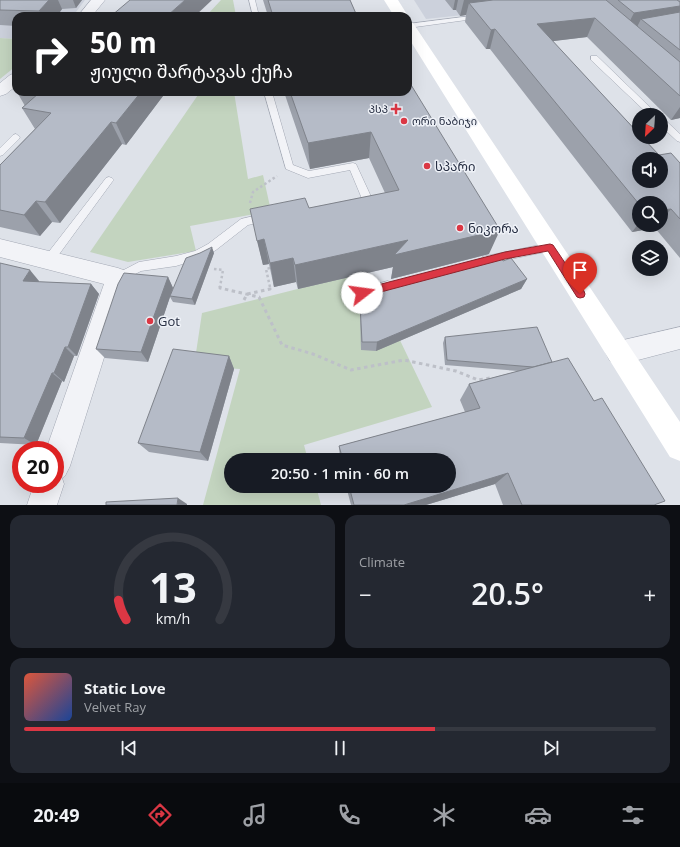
<!DOCTYPE html>
<html lang="en">
<head>
<meta charset="utf-8">
<style>
	body { margin:0; font-family:"Open Sans","Noto Sans Georgian",sans-serif; background:#242831; color:#f1f3f6; height:100vh; display:flex; flex-direction:column; font-size:15px; white-space:nowrap }
	* { box-sizing:border-box; margin:0 }
	p { font-size:13px; color:#9ea1a6 }
	.icon { flex:none; width:22px; height:22px; fill:none; stroke:currentColor; stroke-width:2; stroke-linecap:round; stroke-linejoin:round }
	.map { position:relative; height:505px; overflow:hidden }
	.drawer { display:flex; flex-direction:column; gap:10px; padding:10px; background:#0d0f14; flex:1 }
	.drawer>* { flex:none }
	.top-card { position:absolute; left:12px; top:12px; width:400px; height:84px; border-radius:12px; box-shadow:0 4px 16px #0002; background:#202124; color:#fff; overflow:hidden }
	.needle { width:26px; rotate:205deg }
	.controls { position:absolute; left:632px; top:108px; display:grid; gap:8px }
	.controls a { display:grid; place-items:center; width:36px; height:36px; border-radius:50%; background:#171b24; box-shadow:0 4px 16px #0002; font-size:20px }
	.speed { position:absolute; left:12px; top:441px; display:flex; gap:8px; font-size:20px; font-weight:700; text-align:center }
	.speed>* { display:grid; place-content:center; width:52px; height:52px; border-radius:50%; background:#171b24; box-shadow:0 4px 16px #0002; line-height:1 }
	.speed .limit { border:6px solid #d22; background:#fff; color:#111 }
	.pin { position:absolute; display:grid; place-items:center; width:34px; height:34px; color:#fff; margin:-41px -17px; border-radius:50% 50% 50% 0; rotate:-45deg; box-shadow:0 0 4px #0007 }
	.pin .icon { rotate:45deg }
	.me { position:absolute; width:44px; margin:-22px; rotate:75deg; stroke-linejoin:round; filter:drop-shadow(0 0 3px #0008) }
	.turn { display:flex; align-items:center; gap:14px; height:84px; padding:0 12px; font-size:18px }
	.turn .icon { width:52px; height:52px; stroke-width:2.5 }
	.turn b { display:block; font-size:28px; line-height:34px }
	.big { font-size:30px; font-weight:600; line-height:1.1 }
	.drawer .tile { flex:1; display:flex; flex-direction:column; justify-content:center; gap:6px; min-width:0; padding:0 14px; border-radius:12px; background:#242831 }
	.drawer .dial { align-items:center; gap:0 }
	.dial svg { height:104px; overflow:visible; fill:none; stroke:#363941; stroke-width:7; stroke-linecap:round; text-anchor:middle }
	.dial text { fill:#f1f3f6; stroke:none }
	.song { display:flex; align-items:center; gap:12px }
	.cover { width:48px; height:48px; border-radius:6px; background:linear-gradient(135deg,hsl(10 70% 55%),hsl(220 70% 35%)) }
	.played { height:4px; border-radius:2px; background:linear-gradient(90deg,#db3744 65%,#363941 65%) }
	.keys { display:flex; justify-content:space-around; direction:ltr }
	.heat { display:flex; justify-content:space-between; align-items:center; font-size:22px; direction:ltr }
	.drawer .tiles { flex:1; display:grid; gap:10px; grid-template-columns:1fr 1fr }
	.tile:last-child { grid-column:span 2 }
	.trip { position:absolute; left:224px; top:453px; width:232px; height:40px; border-radius:20px; background:#171b24; box-shadow:0 4px 16px #0002; font-weight:600; line-height:40px; text-align:center }
	.menu { display:flex; height:64px; justify-content:space-around; align-items:center; background:#090b0e; color:#9ea1a6 }
	.menu .icon { width:28px; height:28px }
	.menu .active { color:#db3744 }
	.menu b { font-size:18px; color:#f1f3f6 }
	.map>svg:first-child { display:block }
	.built { fill:#ccd1dc }
	.green { fill:#c3d4bf }
	.lines { fill:none; stroke-linecap:round; stroke-linejoin:round }
	.service-casing { stroke:#a3a8b4; stroke-width:1 }
	.minor-casing { stroke:#a3a8b4; stroke-width:1 }
	.tertiary-casing { stroke:#a3a8b4; stroke-width:1 }
	.path-far1 { stroke:#bdc0c8; stroke-width:2.5; stroke-dasharray:2.5 2.5; stroke-linecap:butt }
	.path { stroke:#bdc0c8; stroke-width:3; stroke-dasharray:3.5 3.5; stroke-linecap:butt }
	.service { fill:#f2f3f7; fill-rule:evenodd }
	.minor { fill:#f2f3f7; fill-rule:evenodd }
	.tertiary { fill:#f2f3f7; fill-rule:evenodd }
	.secondary { fill:#fff; fill-rule:evenodd }
	.wall { fill:#9ca1ab; fill-rule:evenodd }
	.shaded-wall { fill:#7f838b }
	.building { fill:#b5bbc7; stroke:#7f838b; fill-rule:evenodd }
	.route { fill:#db3744; stroke:#8e242c }
	.poi-dot { fill:#db3744; stroke:#eef1f7; stroke-width:1.5 }
	.labels { text-anchor:middle; stroke-width:3; stroke-linejoin:round; paint-order:stroke }
	.far-poi-label { font-size:11px; fill:#262e42; stroke:#eef1f7; text-anchor:end }
	.poi-label { font-size:13px; fill:#262e42; stroke:#eef1f7; text-anchor:start }
</style>
</head>
<body>
<div class="map">
<svg width="680" height="505" viewBox="0 0 680 505">
	<rect width="100%" height="100%" fill="#dee2e9"/>
	<g class="built">
		<path d="M0,0h85l-12,16h-57v23l-16,-1z"/>
		<path d="M414,0h147l4,4 -139,15z"/>
	</g>
	<g class="green">
		<path d="M221,0h12l3,16h-116l14,-13 74,11z"/>
		<path d="M0,38l16,1v27l-16,13z"/>
		<path d="M200,92h34l14,87 15,-4 8,36 -81,15 6,25 -68,11 -38,-10z"/>
		<path d="M349,276l24,60 23,-4 36,75 -128,38 4,15h-77v26h85l5,19h-118l37,-136 -46,-3 8,-53z"/>
	</g>
	<g class="lines">
		<g class="service-casing">
			<g id="service">
				<path d="M249,0h6l4,16h-6z"/>
				<path d="M479,15l3,2 -1,1 -73,10v-4z"/>
				<path d="M591,56h6l61,59h-9l-58,-55z"/>
				<path d="M264,92h8l21,73 16,6 44,-8 3,1 18,39 -1,3h-8l-15,-36 -42,8 -22,-9z"/>
				<path d="M661,118l3,1 16,15v8l-3,-1 -16,-15z"/>
				<path d="M16,134l4,3 -1,2 -16,16 -3,1v-8l13,-13z"/>
				<path d="M109,177l3,1 2,2 -2,2 -60,82 -4,2 -4,-2 -2,-3 2,-3 62,-80z"/>
				<path d="M267,213l4,1 1,3 -1,3 -23,5 -32,25 -14,8 -26,8 -35,5 -23,12 -4,-2 -2,-3 2,-3 25,-13 37,-6 19,-5 13,-7 33,-25z"/>
				<path d="M550,243l4,1 1,3 -1,3 -4,1 -64,13 -4,-1 -2,-3 2,-3 4,-1z"/>
				<path d="M388,281l4,2 2,3 -2,3 -30,9 -4,-1 -2,-4 2,-4z"/>
			</g>
		</g>
		<g class="minor-casing">
			<g id="minor">
				<path d="M0,239l118,29 8,3 3,7 -59,188 -5,10 -3,2 2,6 -7,21h-30l7,-21h21v-34h-9l58,-166 -104,-27z"/>
				<path d="M680,327v22l-61,16 -9,-4 -4,-8 4,-8 9,-4z"/>
			</g>
		</g>
		<g class="tertiary-casing">
			<g id="tertiary">
				<path d="M91,0h14l-13,16h-14z"/>
				<path d="M16,73v13l-10,8 -6,2v-13l10,-8z"/>
			</g>
		</g>
		<g class="path-far1">
			<path d="M250,203l3,-11 24,-16"/>
			<path d="M214,269l9,1 -3,17"/>
			<path d="M270,287l-4,-18 4,-1"/>
		</g>
		<g class="path">
			<path d="M220,286v2l39,9 23,48 31,9 38,16 53,-10 52,11 22,9 12,-2"/>
			<path d="M244,300l3,-6 23,-5 -1,-3"/>
		</g>
		<use href="#service" class="service"/>
		<use href="#minor" class="minor"/>
		<use href="#tertiary" class="tertiary"/>
		<g class="secondary">
			<path d="M384,0h14l10,16h-14z"/>
			<path d="M408,22l5,1 2,3 265,396v39l-10,-4 -262,-420z"/>
		</g>
	</g>
	<g class="wall">
		<path d="M0,0h82l-6,8 -14,1 -5,7h-41v10l-16,-1z"/>
		<path d="M263,0h87l7,16h-89z"/>
		<path d="M445,0h235v118l-9,2 -84,-83 -35,4 107,114 21,8v95l-25,-30 -23,4 -142,-183h-4l-21,-27 1,-7 -6,1 -4,-6h-3zM639,203h22v22h-22z"/>
		<path d="M17,92h149l-40,53 -4,-1 -62,79 -8,-1 -12,14 -40,-9v-62l35,-36 -13,-21 3,-2z"/>
		<path d="M284,92h124l81,162 -98,25 2,-12 -95,22 -2,-7 -22,5 -5,-23 -6,1 -13,-56 59,-1 76,-15 -16,-35 -59,11z"/>
		<path d="M200,253h14l-19,52 -22,-3 -3,-5 -22,65 -43,-4 -9,-9 72,-72 5,11 -1,5z"/>
		<path d="M503,261l24,18 -6,10 -145,62 -15,-1 -1,-36v-10z"/>
		<path d="M0,263l39,18v1l52,2 8,10 -22,62h-3l-10,26 -2,-1 -26,64 -36,-2z"/>
		<path d="M445,337l107,25 102,143h-151l-8,-21 -69,21h-75l-5,-19h103v-26h-109l-1,-14 126,-34 -5,-12 9,-16 49,-13 -73,-6 -2,-22z"/>
		<path d="M229,356l5,13 -26,92 -59,-9 -11,-9z"/>
	</g>
	<g class="shaded-wall">
		<path d="M49,0h9l4,9 -5,7h-15l-3,-5z"/>
		<path d="M73,0h9l-6,8z"/>
		<path d="M185,0h27l-17,16h-28z"/>
		<path d="M455,0h3l-2,10h-3z"/>
		<path d="M464,0h42l-37,3 -3,12 -6,1z"/>
		<path d="M680,6v5l-7,13 -32,-5 -6,12 -11,1 10,-19z"/>
		<path d="M595,18l-8,19 -57,7 7,-20z"/>
		<path d="M495,29l-5,20h-4l5,-19z"/>
		<path d="M141,92h25l-40,53 -10,-22z"/>
		<path d="M680,107v11l-9,2z"/>
		<path d="M111,122l11,22 -62,79 -15,-21z"/>
		<path d="M371,132l-2,26 -59,11 -2,-26z"/>
		<path d="M36,201l16,21 -12,14 -16,-21z"/>
		<path d="M671,209l-10,12v-11z"/>
		<path d="M639,223v2h18l-2,3 -23,4z"/>
		<path d="M500,230l-11,24 -98,25 2,-12 -95,22 -3,-24 113,-25z"/>
		<path d="M264,239l5,25 -6,1 -6,-24z"/>
		<path d="M212,247l2,6 -19,52 -3,-6z"/>
		<path d="M293,258l3,24 -22,5 -4,-24z"/>
		<path d="M30,270l9,11 -6,10 -10,-10z"/>
		<path d="M168,277l5,11 -25,74 -7,-10z"/>
		<path d="M527,279l-6,10 -145,62 1,-9z"/>
		<path d="M91,284l8,10 -22,62 -9,-9z"/>
		<path d="M65,347l9,9 -10,26 -10,-9z"/>
		<path d="M229,356l5,13 -26,92 -8,-9z"/>
		<path d="M52,373l10,8 -26,64 -12,-7z"/>
		<path d="M508,473l-13,11 -69,21h-22z"/>
		<path d="M178,498l9,6v1h-10z"/>
	</g>
	<g class="building">
		<path d="M0,0h49l-10,11 -39,-1z"/>
		<path d="M130,0h55l-18,16h-56z"/>
		<path d="M268,0h82l7,16h-84z"/>
		<path d="M493,0h113l74,62v34l-85,-78 -58,6 102,110v3h3l17,18 12,-2 9,10v56l-9,-10 -10,1v-7h-22v1l-144,-175 -4,1 -22,-27zM639,159h22v22h-22z"/>
		<path d="M618,0h59l3,2v4l-46,7z"/>
		<path d="M680,12v38l-39,-31z"/>
		<path d="M206,14v2h-32z"/>
		<path d="M408,80l92,150 -106,25 14,-15 -113,25 -2,-7 -23,5 -6,-24 -7,2 -7,-32 55,-11 4,10 90,-18 -28,-58 -63,11 -18,-51h118z"/>
		<path d="M34,92h107l-25,31 -5,-1 -66,80 -9,-1 -12,14 -24,-5v-45l51,-52 -29,-5 17,-15z"/>
		<path d="M212,247l-20,52 -22,-3 16,-38 14,-5z"/>
		<path d="M499,254l4,7 8,-3 16,21 -150,63h-15l-2,-38 17,-18z"/>
		<path d="M0,263l30,7 -7,11 68,3 -23,63h-3l-11,26h-2l-28,65 -24,-1z"/>
		<path d="M124,273l44,4 -27,75 -45,-3 22,-65z"/>
		<path d="M537,327l15,35 -19,5 -86,-7 -2,-23z"/>
		<path d="M173,349l56,7 -29,96 -62,-9z"/>
		<path d="M568,358l26,43 8,-3 63,103 -11,4h-132l-14,-32 -104,32h-50l-5,-19h100v-26h-106l-4,-14 141,-38 -11,-24z"/>
		<path d="M178,498l-1,7h-71v-3z"/>
	</g>
	<path class="route" d="M550,244l3,1 31,46 1,3 -1,3 -4,1 -3,-1 -29,-46 -43,8 -143,38 -4,-1 -1,-3 1,-3 4,-1 143,-37z"/>
	<g class="poi-dot">
		<path d="M394 103h4v4h4v4h-4v4h-4v-4h-4v-4h4z"/>
		<circle cx="404" cy="121" r="4"/>
		<circle cx="427" cy="166" r="4"/>
		<circle cx="460" cy="228" r="4"/>
		<circle cx="150" cy="321" r="4"/>
	</g>
	<g class="labels">
		<g class="far-poi-label">
			<text x="388" y="113">პსპ</text>
			<text x="412" y="125" text-anchor="start">ორი ნაბიჯი</text>
		</g>
		<g class="poi-label">
			<text x="435" y="171">სპარი</text>
			<text x="468" y="233">ნიკორა</text>
			<text x="158" y="326">Got</text>
		</g>
	</g>
</svg>
<div class="controls">
<a><svg class="needle" viewBox="-14 -14 28 28"><path d="M0-13l5 13h-10z" fill="#e53935"/><path d="M0 13l5-13h-10z" fill="#9ea1a6"/></svg></a>
<a><svg class="icon" aria-label="sound" viewBox="0 0 24 24"><path d="M4 9h4l5-4v14l-5-4H4zM17 9q2 3 0 6"/></svg></a>
<a><svg class="icon" aria-label="search" viewBox="0 0 24 24"><circle cx="10" cy="10" r="6"/><path d="M15 15l6 6"/></svg></a>
<a><svg class="icon" aria-label="layers" viewBox="0 0 24 24"><path d="M12 4l9 5-9 5-9-5zM3 14l9 5 9-5"/></svg></a>
</div>
<div class="speed"><div class="limit">20</div></div>
<div class="pin" style="left:580px;top:294px;background:#d93025"><svg class="icon" aria-label="arrive" viewBox="0 0 24 24"><path d="M6 21V4h12l-3 4 3 4H6"/></svg></div>
<svg class="me" style="left:362px;top:293px" viewBox="-20 -20 40 40"><circle r="19" fill="#fff"/><path d="M0-13L10 11 0 6-10 11z" fill="#db3744"/></svg>
<div class="trip">20:50 · 1 min · 60 m</div>
<div class="top-card">
<div class="turn"><svg class="icon" aria-label="right" viewBox="0 0 24 24"><path d="M7 20v-9h11M14 6l5 5-5 5"/></svg><div><b>50 m</b>ჟიული შარტავას ქუჩა</div></div>
</div>
</div>
<section class="drawer">
<div class="tiles">
<div class="tile dial"><svg viewBox="0 0 100 80">
<path d="M14 69A42 42 0 1 1 86 69"/>
<path d="M14 69A42 42 0 0 1 8 54" stroke="#db3744"/>
<text x="50" y="56" font-size="32" font-weight="700">13</text>
<text x="50" y="72" font-size="11">km/h</text>
</svg></div>
<div class="tile"><p>Climate</p>
<div class="heat"><a>−</a><b class="big">20.5°</b><a>+</a></div>
</div>
<div class="tile">
<div class="song"><i class="cover"></i><div><b>Static Love</b><p>Velvet Ray</p></div></div>
<div class="played"></div>
<div class="keys"><svg class="icon" aria-label="previous" viewBox="0 0 24 24"><path d="M18 5L8 12l10 7zM5 5v14"/></svg><svg class="icon" aria-label="pause" viewBox="0 0 24 24"><path d="M8 5v14M16 5v14"/></svg><svg class="icon" aria-label="next" viewBox="0 0 24 24"><path d="M6 5l10 7-10 7zM19 5v14"/></svg></div>
</div>
</div>
</section>
<nav class="menu">
<b>20:49</b>
<svg class="icon active" aria-label="directions" viewBox="0 0 24 24"><path d="M12 3l9 9-9 9-9-9zM9 14v-3h6M13 9l2 2-2 2"/></svg>
<svg class="icon" aria-label="music" viewBox="0 0 24 24"><path d="M9 18V5l10-2v13"/><circle cx="6" cy="18" r="3"/><circle cx="16" cy="16" r="3"/></svg>
<svg class="icon" aria-label="phone" viewBox="0 0 24 24"><path d="M5 4h4l2 5-3 2q2 4 5 5l2-3 5 2v4C11 20 4 13 5 4z"/></svg>
<svg class="icon" aria-label="climate" viewBox="0 0 24 24"><path d="M12 3v18M4 7l16 10M4 17L20 7"/></svg>
<svg class="icon" aria-label="car" viewBox="0 0 24 24"><path d="M5 17H2v-5l4-1 3-4h7l3 4 3 1v5h-3M9 17h6M6 11h13"/><circle cx="7" cy="17" r="2"/><circle cx="17" cy="17" r="2"/></svg>
<svg class="icon" aria-label="filters" viewBox="0 0 24 24"><path d="M4 7h16M4 17h16"/><circle cx="9" cy="7" r="2"/><circle cx="15" cy="17" r="2"/></svg>
</nav>
</body>
</html>
